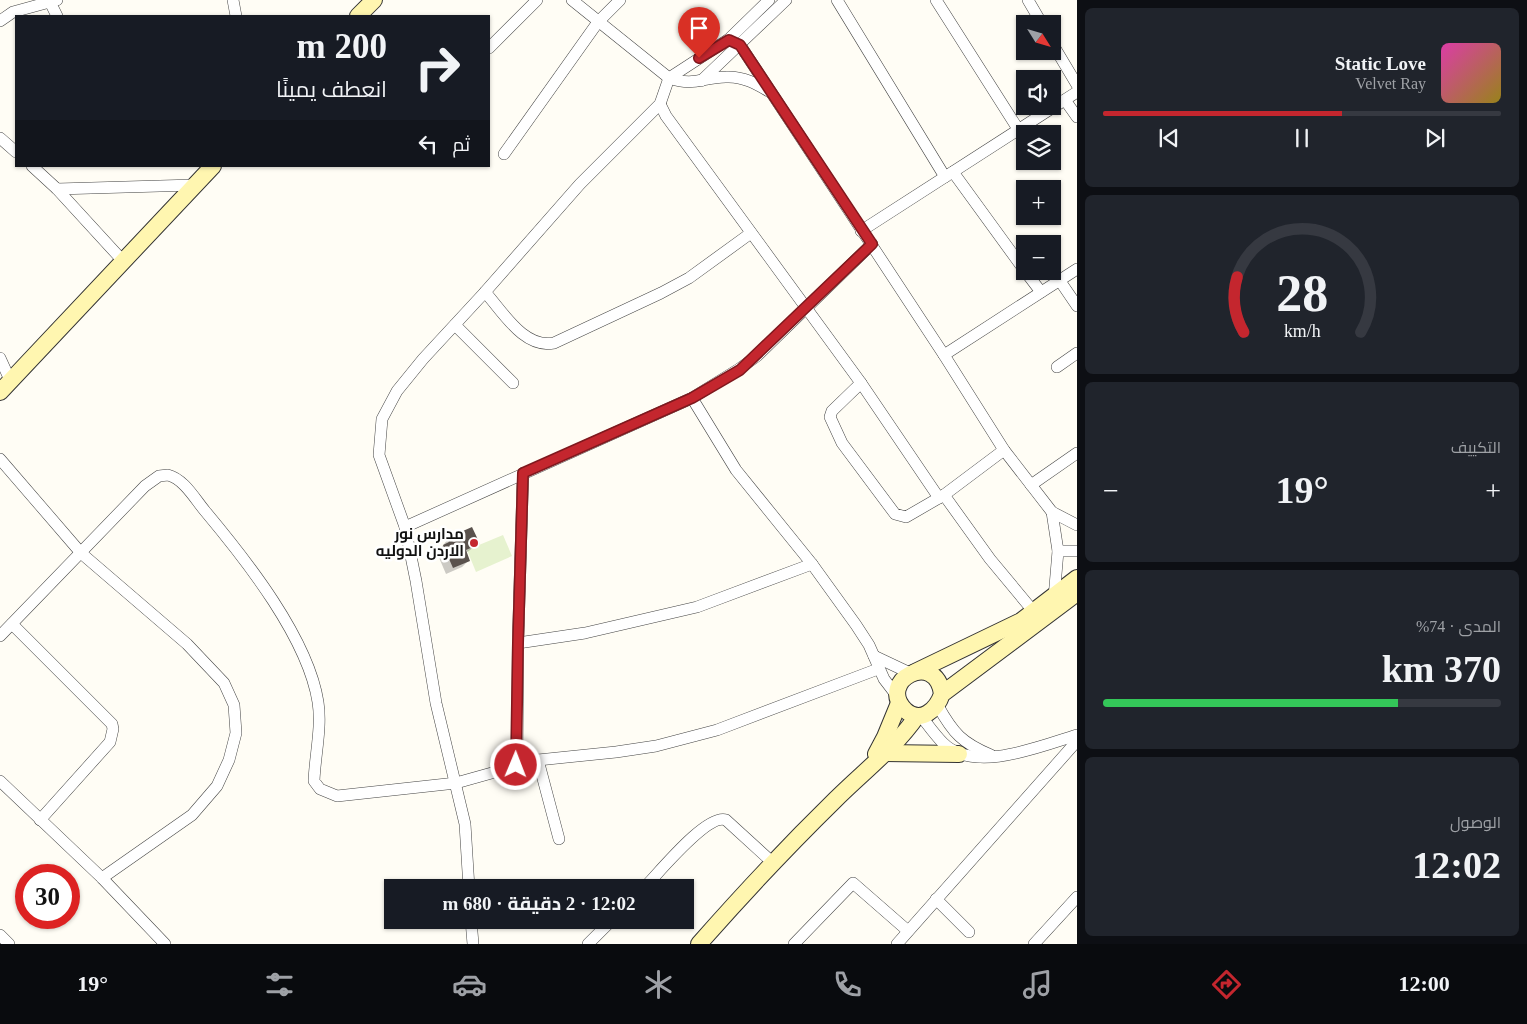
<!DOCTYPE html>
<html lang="ar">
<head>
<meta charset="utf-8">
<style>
	body { margin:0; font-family:"Times New Roman",Cairo,serif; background:#20242c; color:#f1f3f6; direction:rtl; height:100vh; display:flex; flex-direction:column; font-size:19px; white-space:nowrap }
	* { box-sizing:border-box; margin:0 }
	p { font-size:16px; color:#9ea1a6 }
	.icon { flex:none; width:28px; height:28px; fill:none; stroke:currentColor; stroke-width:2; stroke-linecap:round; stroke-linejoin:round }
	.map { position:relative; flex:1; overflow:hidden; direction:ltr }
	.drawer { display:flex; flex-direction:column; gap:8px; padding:8px; background:#0d0f14; width:450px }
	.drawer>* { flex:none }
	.banner { position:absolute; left:15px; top:15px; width:475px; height:152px; border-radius:0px; box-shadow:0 1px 4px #0004; direction:rtl; background:#171b24; color:#f1f3f6; overflow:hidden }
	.needle { width:32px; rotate:127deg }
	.tools { position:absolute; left:1016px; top:15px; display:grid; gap:10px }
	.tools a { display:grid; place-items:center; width:45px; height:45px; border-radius:0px; background:#171b24; box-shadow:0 1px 4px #0004; font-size:25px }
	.speed { position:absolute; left:15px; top:864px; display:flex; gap:10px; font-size:25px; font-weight:700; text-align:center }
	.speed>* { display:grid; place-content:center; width:65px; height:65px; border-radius:50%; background:#171b24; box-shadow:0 1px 4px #0004; line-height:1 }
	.speed .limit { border:8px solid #d22; background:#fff; color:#111 }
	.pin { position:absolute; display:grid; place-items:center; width:42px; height:42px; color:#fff; margin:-51px -21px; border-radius:50% 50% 50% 0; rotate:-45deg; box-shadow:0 0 5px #0007 }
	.pin .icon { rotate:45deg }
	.me { position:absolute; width:55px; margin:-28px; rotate:1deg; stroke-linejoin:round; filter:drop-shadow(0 0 4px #0008) }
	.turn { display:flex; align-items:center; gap:18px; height:105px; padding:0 20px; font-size:22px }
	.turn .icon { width:65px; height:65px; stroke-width:2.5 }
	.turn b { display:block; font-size:35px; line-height:42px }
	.then { display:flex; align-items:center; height:48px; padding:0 20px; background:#0003; gap:10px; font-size:19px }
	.big { font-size:38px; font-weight:700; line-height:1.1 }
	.drawer .widget { flex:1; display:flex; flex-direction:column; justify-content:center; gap:8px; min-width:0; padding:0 18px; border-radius:8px; background:#20242c }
	.drawer .dial { align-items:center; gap:0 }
	.dial svg { height:130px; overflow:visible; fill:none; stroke:#363941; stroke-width:7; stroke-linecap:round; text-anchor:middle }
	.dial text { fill:#f1f3f6; stroke:none }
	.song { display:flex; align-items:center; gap:15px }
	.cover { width:60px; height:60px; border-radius:8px; background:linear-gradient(135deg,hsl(320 70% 55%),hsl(50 70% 35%)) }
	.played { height:5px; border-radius:2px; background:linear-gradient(90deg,#c4262e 60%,#363941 60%) }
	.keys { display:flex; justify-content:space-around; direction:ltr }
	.heat { display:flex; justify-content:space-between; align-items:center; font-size:28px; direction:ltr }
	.charge { height:8px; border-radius:4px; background:linear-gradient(90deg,#34c759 74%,#363941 0) }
	.trip { position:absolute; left:384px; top:879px; width:310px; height:50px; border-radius:0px; background:#171b24; box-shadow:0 1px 4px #0004; font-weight:700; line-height:50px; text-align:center; direction:rtl }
	.menu { display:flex; height:80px; justify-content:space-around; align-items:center; background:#090b0e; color:#9ea1a6 }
	.menu .icon { width:35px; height:35px }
	.menu .on { color:#c4262e }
	.menu b { font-size:22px; color:#f1f3f6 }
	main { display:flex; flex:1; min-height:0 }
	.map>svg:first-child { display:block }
	.pitch { fill:#e6f2cf }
	.shadow { fill:#0003 }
	.building { fill:#5a524d }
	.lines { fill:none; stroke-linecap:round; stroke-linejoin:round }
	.street-casing { stroke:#444; stroke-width:12 }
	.secondary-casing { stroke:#333; stroke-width:18 }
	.street { stroke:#fff; stroke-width:11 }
	.secondary { stroke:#fff6b0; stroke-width:16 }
	.route-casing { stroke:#7f191e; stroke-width:12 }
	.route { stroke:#c4262e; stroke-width:9 }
	.poi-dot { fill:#c4262e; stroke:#fff; stroke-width:2 }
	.labels { text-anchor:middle; stroke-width:5; stroke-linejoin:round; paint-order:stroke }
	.poi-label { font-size:15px; font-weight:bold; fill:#111; stroke:#fff; text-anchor:end }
</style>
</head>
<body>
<main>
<section class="drawer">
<div class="widget">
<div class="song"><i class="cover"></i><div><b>Static Love</b><p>Velvet Ray</p></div></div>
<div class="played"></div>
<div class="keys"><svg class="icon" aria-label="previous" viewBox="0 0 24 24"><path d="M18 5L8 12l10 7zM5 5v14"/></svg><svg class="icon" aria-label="pause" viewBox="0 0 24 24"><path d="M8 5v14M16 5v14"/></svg><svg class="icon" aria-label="next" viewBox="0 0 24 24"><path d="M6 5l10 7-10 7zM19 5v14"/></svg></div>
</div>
<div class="widget dial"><svg viewBox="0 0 100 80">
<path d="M14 69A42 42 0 1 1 86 69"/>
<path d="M14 69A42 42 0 0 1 10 35" stroke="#c4262e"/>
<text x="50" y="56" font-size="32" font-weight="700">28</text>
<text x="50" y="72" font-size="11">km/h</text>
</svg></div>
<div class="widget"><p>التكييف</p>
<div class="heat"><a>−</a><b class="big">19°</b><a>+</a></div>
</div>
<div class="widget"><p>المدى · 74%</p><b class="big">370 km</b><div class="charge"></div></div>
<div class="widget"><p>الوصول</p><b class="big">12:02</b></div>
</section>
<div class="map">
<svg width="1077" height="944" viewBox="0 0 1077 944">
	<rect width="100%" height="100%" fill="#fffdf5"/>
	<path class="pitch" d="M503,535l9,21 -36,16 -9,-22z"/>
	<path class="shadow" d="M448,539l30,5 -12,9 3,7 -7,7 -16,7 -9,-21z"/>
	<path class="building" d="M472,527l8,17 -14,6 4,11 -17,7 -10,-23 6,-3 -2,-4z"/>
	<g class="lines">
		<g class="street-casing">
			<g id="street">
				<path d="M233,0l3,16"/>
				<path d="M572,0l97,78c26,9 33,-1 57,-1 17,-1 31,7 44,15"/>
				<path d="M837,0l108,177"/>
				<path d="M936,0l82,129"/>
				<path d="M1028,0l14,24"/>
				<path d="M50,2l7,14"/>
				<path d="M0,21l13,-9 44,-12"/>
				<path d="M729,39l11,6 204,310 60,95 48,62 25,13"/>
				<path d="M1052,43l25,42"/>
				<path d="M489,48l48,-48"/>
				<path d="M701,81l85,-81"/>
				<path d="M1065,100l12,17"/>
				<path d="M660,104l6,12 195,267 78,115"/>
				<path d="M0,138l16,14"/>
				<path d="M504,154l94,-132 22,-22"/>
				<path d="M32,166l25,23 66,72"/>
				<path d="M953,172l72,99"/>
				<path d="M57,189l137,-4"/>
				<path d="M861,231l216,-139"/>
				<path d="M1025,271l16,21"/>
				<path d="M1060,281l17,25"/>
				<path d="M485,292c18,20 39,57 69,51l107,-50 28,-15 62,-45"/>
				<path d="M455,325l58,58"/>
				<path d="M944,355l133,-86"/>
				<path d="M0,358l10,22"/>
				<path d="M1057,367l20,-14"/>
				<path d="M861,383l-29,28 -2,6 12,26 53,71 11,3 38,-22 60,-45"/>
				<path d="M692,398l44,72 76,94 44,61 13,20 15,34 13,17"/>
				<path d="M0,459l81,94 106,91 37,39 10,22 2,28 -7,27 -12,26 -25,29 -90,63"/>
				<path d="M1031,485l46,-32"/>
				<path d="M944,495l46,64 44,53"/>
				<path d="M1052,512l6,39 -4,47"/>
				<path d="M405,527l287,-129 47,-29 18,-13 115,-112"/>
				<path d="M1058,551h19"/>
				<path d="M12,624l100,100 1,5 -3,13 -70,78"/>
				<path d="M0,636l145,-150 14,-10 9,-1c16,4 27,24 37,36 41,49 103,127 113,191 4,25 -3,53 -4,79l6,8 17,7 119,-13 82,-23 78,-8 40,-6 61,-16 161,-61"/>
				<path d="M518,643l5,-170"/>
				<path d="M874,656l36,17"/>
				<path d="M938,706c15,27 24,37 53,49"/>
				<path d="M921,716c7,9 14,19 22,27 31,31 98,3 134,-8"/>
				<path d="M538,760l21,79"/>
				<path d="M517,765l1,-122 67,-10 112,-26 115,-43"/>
				<path d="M0,781l102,97 63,66"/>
				<path d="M469,888l-4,-64 -29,-121 -20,-122 -11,-54 -26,-72 3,-36 15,-28 26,-32 62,-67 95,-108 80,-80 9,-26 60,-39 40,-39"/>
				<path d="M644,888c14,-14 63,-75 82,-68l46,42"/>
				<path d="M936,899l33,33"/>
				<path d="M471,920l2,24"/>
				<path d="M0,935l9,9"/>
				<path d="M588,944l24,-24"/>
				<path d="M794,944l59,-61 55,48"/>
				<path d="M897,944l180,-203"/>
				<path d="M1034,944l43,-47"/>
			</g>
		</g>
		<g class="secondary-casing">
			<g id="secondary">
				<path d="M358,16l16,-16"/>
				<path d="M0,392l213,-226"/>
				<path d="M915,672l106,-51 56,-43"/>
				<path d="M942,694c-6,-45 -66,-13 -37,16 16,15 32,-1 37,-16l135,-101"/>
				<path d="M885,753l74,1"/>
				<path d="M876,754l9,-17 14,-34"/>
				<path d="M699,944c44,-50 89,-98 136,-144 28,-28 60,-52 82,-84"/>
			</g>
		</g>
		<use href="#street" class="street"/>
		<use href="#secondary" class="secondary"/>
	</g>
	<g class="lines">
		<g class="route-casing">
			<path id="route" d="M516,765l2,-122 5,-170 169,-75 48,-28 132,-126 -132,-199 -11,-5 -30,18"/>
		</g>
		<use href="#route" class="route"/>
	</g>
	<circle class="poi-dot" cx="474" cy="543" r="5"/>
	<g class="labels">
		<g class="poi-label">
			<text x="464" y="539">مدارس نور<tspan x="464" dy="17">الاردن الدوليه</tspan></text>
		</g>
	</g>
</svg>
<div class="tools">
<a><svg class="needle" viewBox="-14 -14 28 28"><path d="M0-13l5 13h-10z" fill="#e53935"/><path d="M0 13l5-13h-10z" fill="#9ea1a6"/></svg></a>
<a><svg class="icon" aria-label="sound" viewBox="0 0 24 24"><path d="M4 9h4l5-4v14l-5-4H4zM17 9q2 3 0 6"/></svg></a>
<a><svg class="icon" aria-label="layers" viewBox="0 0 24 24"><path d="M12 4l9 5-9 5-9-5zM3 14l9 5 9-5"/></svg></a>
<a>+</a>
<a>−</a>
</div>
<div class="speed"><div class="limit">30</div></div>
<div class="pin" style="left:699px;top:58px;background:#d93025"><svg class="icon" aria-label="arrive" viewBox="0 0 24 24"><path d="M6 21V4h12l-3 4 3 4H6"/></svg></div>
<svg class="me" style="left:516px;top:765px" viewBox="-20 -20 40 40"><circle r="17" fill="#c4262e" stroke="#fff" stroke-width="3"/><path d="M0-11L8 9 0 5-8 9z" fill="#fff"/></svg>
<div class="trip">12:02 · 2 دقيقة · 680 m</div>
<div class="banner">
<div class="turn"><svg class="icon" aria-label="right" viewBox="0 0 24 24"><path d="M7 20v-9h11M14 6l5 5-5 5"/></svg><div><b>200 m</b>انعطف يمينًا</div></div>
<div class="then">ثم<svg class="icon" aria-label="left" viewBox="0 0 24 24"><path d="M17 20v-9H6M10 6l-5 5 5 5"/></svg></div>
</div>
</div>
</main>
<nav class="menu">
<b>12:00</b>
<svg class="icon on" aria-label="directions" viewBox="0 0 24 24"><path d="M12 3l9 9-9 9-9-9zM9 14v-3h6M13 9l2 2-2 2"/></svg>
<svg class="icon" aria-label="music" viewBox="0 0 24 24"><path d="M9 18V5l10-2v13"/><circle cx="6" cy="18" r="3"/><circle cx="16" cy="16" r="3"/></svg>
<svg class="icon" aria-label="phone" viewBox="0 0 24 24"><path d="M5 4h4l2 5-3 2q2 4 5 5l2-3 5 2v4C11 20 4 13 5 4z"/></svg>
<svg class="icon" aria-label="climate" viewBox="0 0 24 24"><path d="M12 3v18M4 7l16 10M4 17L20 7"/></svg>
<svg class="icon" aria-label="car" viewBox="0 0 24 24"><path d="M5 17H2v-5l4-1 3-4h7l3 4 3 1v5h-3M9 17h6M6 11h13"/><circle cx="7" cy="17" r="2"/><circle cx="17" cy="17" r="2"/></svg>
<svg class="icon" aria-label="filters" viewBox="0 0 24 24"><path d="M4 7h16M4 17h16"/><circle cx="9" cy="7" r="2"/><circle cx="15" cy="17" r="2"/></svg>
<b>19°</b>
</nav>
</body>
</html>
